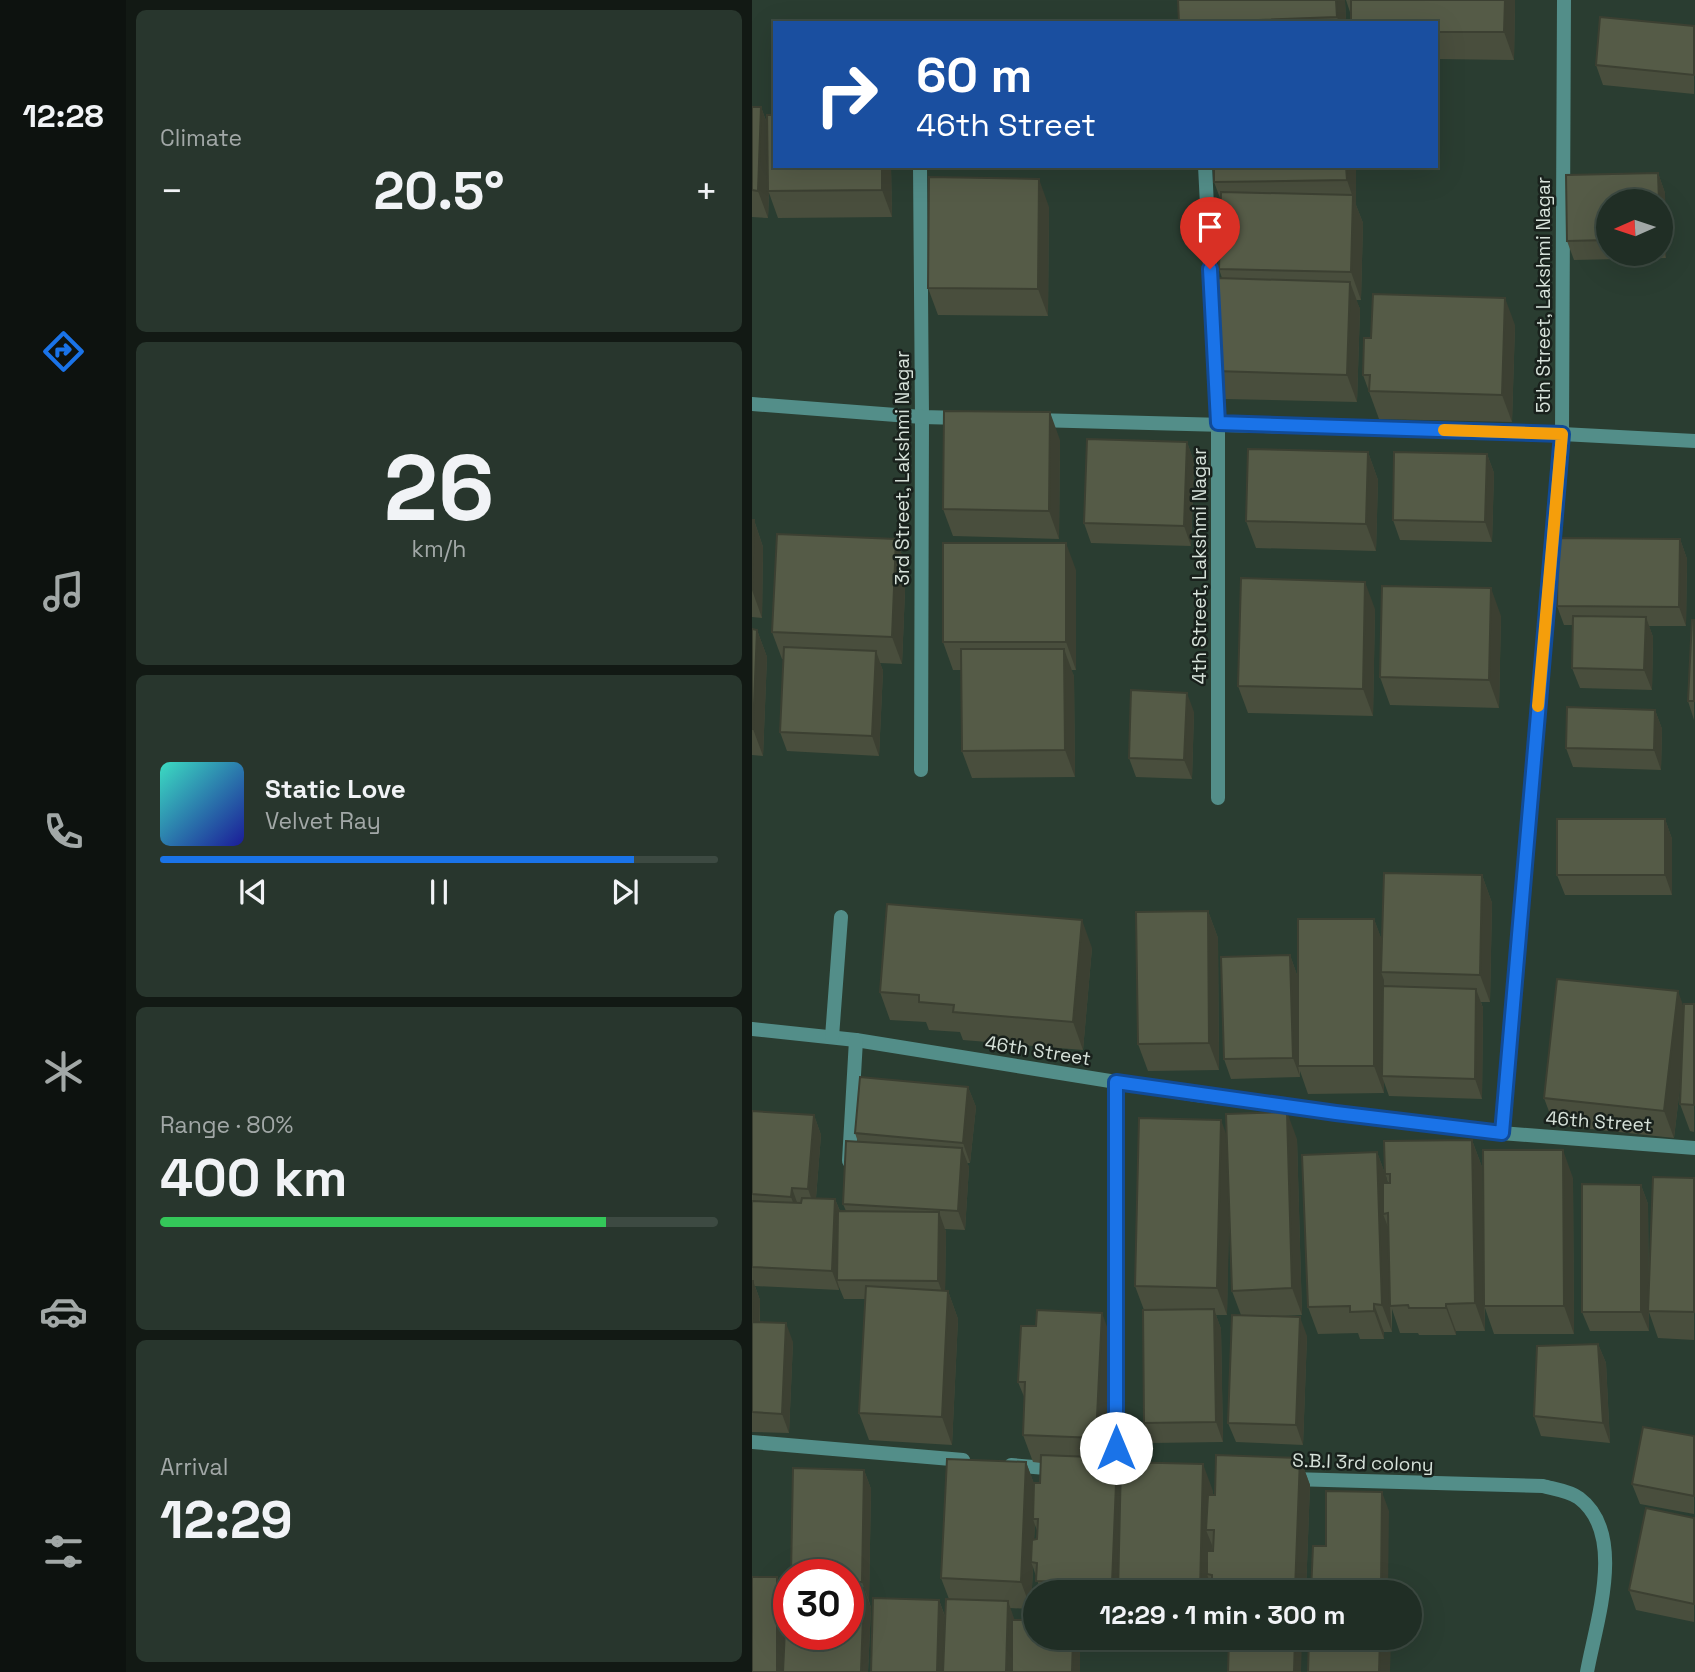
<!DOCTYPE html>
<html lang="en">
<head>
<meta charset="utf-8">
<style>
	body { margin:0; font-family:"Space Grotesk",sans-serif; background:#28362d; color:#f1f3f6; height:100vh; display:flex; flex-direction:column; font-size:26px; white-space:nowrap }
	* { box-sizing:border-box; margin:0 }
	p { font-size:23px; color:#a2a8a7 }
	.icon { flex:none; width:38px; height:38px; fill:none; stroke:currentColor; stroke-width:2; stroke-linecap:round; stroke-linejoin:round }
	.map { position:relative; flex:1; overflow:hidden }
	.side { display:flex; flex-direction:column; gap:10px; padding:10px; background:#121914; width:626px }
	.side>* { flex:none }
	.guide { position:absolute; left:21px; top:21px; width:665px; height:147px; border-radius:0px; box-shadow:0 7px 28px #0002,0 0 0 2px #3d4a42; background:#1a4fa0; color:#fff; overflow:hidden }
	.needle { width:46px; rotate:267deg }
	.controls { position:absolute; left:844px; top:189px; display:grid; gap:14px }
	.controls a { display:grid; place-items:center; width:77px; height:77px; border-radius:50%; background:#202e25; box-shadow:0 7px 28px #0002,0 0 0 2px #3d4a42; font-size:35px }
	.speed { position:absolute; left:21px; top:1559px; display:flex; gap:14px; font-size:35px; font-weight:700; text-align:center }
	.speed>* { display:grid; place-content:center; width:91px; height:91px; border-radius:50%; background:#202e25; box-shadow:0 7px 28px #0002,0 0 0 2px #3d4a42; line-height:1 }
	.speed .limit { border:10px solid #d22; background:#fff; color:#111 }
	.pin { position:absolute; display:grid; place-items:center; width:60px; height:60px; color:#fff; margin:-72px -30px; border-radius:50% 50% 50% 0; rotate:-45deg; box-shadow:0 0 7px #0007 }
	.pin .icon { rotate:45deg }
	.me { position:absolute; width:77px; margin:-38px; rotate:0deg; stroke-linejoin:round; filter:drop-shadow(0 0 5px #0008) }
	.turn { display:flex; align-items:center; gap:24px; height:147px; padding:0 28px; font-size:32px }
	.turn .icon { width:91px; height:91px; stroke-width:2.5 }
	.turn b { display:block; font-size:49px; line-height:60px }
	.big { font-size:52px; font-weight:700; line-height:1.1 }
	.side .tile { flex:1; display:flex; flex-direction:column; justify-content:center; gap:10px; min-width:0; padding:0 24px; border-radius:10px; background:#28362d }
	.side .dial { align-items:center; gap:0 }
	.dial b { font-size:91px; line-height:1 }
	.song { display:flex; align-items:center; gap:21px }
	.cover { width:84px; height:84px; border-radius:10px; background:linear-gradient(135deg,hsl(170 70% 55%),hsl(240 70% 35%)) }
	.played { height:7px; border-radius:4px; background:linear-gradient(90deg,#1a73e8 85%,#3d4a42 85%) }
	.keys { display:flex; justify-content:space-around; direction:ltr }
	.heat { display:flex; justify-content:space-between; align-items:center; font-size:38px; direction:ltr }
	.charge { height:10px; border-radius:5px; background:linear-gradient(90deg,#34c759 80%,#3d4a42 0) }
	.trip { position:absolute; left:271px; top:1580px; width:399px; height:70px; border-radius:35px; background:#202e25; box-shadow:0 7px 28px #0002,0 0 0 2px #3d4a42; font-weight:700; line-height:70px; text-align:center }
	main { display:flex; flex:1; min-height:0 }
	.tab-bar { display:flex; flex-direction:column; width:126px; justify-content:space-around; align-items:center; background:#0d120f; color:#a2a8a7 }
	.tab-bar .icon { width:49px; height:49px }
	.tab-bar .current { color:#1a73e8 }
	.tab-bar b { font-size:32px; color:#f1f3f6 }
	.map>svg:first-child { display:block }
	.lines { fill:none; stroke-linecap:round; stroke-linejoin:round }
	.street { stroke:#538e89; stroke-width:14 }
	.wall { fill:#494e3d; fill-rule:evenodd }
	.shaded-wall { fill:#3c4032 }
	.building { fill:#555b47; stroke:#3c4032; stroke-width:2 }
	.route-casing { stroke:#114b97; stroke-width:18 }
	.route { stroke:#1a73e8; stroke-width:12 }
	.slow { stroke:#f59e0b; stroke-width:12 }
	.labels { text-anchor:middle; stroke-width:5; stroke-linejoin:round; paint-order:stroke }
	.street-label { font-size:19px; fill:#d6e1d9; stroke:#19211c }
</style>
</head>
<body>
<main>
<nav class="tab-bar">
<b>12:28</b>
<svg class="icon current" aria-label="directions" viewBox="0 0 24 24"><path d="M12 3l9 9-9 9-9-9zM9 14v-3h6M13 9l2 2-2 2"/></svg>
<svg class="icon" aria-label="music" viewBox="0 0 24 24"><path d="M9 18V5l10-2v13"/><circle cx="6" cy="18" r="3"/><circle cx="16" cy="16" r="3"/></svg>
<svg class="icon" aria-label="phone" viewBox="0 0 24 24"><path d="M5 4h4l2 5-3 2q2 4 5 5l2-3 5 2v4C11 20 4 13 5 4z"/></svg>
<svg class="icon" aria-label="climate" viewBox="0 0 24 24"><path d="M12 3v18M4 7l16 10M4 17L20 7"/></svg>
<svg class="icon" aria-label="car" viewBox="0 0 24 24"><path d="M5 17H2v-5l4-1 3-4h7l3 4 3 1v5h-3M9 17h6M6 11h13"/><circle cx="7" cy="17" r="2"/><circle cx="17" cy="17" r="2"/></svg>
<svg class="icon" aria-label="filters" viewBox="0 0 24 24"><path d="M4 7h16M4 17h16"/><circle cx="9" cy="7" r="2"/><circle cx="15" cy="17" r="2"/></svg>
</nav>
<section class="side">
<div class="tile"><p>Climate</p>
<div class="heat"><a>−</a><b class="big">20.5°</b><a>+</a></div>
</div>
<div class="tile dial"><b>26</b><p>km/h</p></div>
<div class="tile">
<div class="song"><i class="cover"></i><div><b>Static Love</b><p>Velvet Ray</p></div></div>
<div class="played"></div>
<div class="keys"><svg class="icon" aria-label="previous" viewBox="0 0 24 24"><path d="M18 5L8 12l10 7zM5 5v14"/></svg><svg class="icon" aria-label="pause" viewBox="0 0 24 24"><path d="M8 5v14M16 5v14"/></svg><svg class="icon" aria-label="next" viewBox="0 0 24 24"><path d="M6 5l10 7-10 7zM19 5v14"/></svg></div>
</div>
<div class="tile"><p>Range · 80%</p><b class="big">400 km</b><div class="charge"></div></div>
<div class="tile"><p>Arrival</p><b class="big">12:29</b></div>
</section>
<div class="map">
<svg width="943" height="1672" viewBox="0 0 943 1672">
	<rect width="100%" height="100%" fill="#2a3d31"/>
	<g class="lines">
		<g class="street">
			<path d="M168,166l2,251 -1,353"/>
			<path d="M453,166l13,257v375"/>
			<path d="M0,404l170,13 40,1"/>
			<path d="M283,420l527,14 133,7"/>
			<path d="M0,1029l104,11 341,55 139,18 165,20 194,15"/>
			<path d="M80,1037l9,-120"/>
			<path d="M364,1082v392"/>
			<path d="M749,1133l61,-699 2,-434"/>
			<path d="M97,1161l7,-121"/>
			<path d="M0,1442l211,18"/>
			<path d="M259,1465l46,4"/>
			<path d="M539,1479l252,7c11,3 27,5 36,12 48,36 17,124 8,174"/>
		</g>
	</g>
	<g class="wall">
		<path d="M593,0l1,23h-167z"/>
		<path d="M594,0h169l-1,60 -78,-1v-36l-86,-11z"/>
		<path d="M942,26v68l-91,-9 -7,-20z"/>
		<path d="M0,107h9l6,16 8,43h116l1,51 -114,1 -9,-25 -1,25 -16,-1z"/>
		<path d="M462,166h142v39l7,18 -2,77h-5l4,9 -3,93 -132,-3 -10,-28 7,-93 -3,-9 1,-71 -6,-16z"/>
		<path d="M906,173l7,20 1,65 -92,2 -7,-19 -1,-66zM856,201h52v53h-52z"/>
		<path d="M297,207l-1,109 -110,-1 -10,-27z"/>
		<path d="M763,325l-3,97 -133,-3 -16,-44z"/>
		<path d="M308,440l-1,99 -106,-3 -10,-27z"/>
		<path d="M435,442l7,20 -3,84 -100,-3 -7,-20z"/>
		<path d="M616,452l10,28 -2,71 -120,-3 -10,-27z"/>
		<path d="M735,454l7,19 -2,69 -92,-2 -7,-20z"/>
		<path d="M0,520h2l9,27 -1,71 -10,-1z"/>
		<path d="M144,539l10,27 -4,98 -22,-1 3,8 -4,85 -92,-5 -7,-19 4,-73h-2l-10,-27z"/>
		<path d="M928,539l7,20 -1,67h-37l4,11 -1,53 -72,-2 -8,-20 1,-43h-9l-7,-19z"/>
		<path d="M324,570v100h-5l3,6 1,101 -103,1 -10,-27 -1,-81h-8l-10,-28z"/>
		<path d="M623,609l-2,107 -125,-3 -10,-27z"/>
		<path d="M749,616l-2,92 -109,-3 -10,-28z"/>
		<path d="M942,620v100l-6,-19z"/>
		<path d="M0,629l5,1 10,27 -4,99 -11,-1z"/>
		<path d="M903,710l7,19 -1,41 -88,-3 -7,-19z"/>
		<path d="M442,712l-2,67 -56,-2 -7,-19z"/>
		<path d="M913,819l7,20v56h-107l-8,-20z"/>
		<path d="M730,875l10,28 -2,99h-9l2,6 -1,91 -93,-3 -5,-14v11l-76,1 -8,-23v6l-69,2 -7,-20 66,-104 7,20 1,43 76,-99 8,22z"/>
		<path d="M456,911l10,27 1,132 -71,1 -10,-27z"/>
		<path d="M340,948l-9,102 -120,-10 -3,-8 -31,-2 -3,-8 -36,-2 -10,-28z"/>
		<path d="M942,1004v128l-4,-1 -10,-27 1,-25 -7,59 -120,-13 -10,-27 140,-90z"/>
		<path d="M216,1087l8,20 -6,56h-3l2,4 -4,63 -20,-1 1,3 -1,59h3l10,28 -6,126 -83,-5 -10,-27 6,-114h-21l-5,-12v3l-84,-4 5,14v22l33,20 -4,91 -37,-1v-321l62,4 7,20 -5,63 19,1 5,12h6l-3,-7 15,-62 -3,-9z"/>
		<path d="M475,1137l70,2 5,176 -20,1 25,20 -4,109 -67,-3 -8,-19 13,-108 -9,-24 -3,-83 -2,107h-11l5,14 2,113 -72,1 -7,-20v-113l-9,-24z"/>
		<path d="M720,1140l10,27 2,72 89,-61 1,156h-80l-9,-26v23h-29v4h-37l-1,-2h-18l-8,-24v23h-8v7h-24l-2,-6 -40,1 -10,-27 69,-155 10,27v4h1l-3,-9z"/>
		<path d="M942,1178v162l-36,-2 -9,-26v19h-59l-8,-19 59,-127 7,19 1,101z"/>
		<path d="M360,1340l-6,118h11l4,10 92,23v4h2l85,-37 10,27 -4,107h-93l-2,-6v6h-170l-8,-25 -2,42 -21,-1 4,12 22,18h43l1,34h-209l68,-72 6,16 4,-17 -8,-21 85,-116 8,22 6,-1 1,-20 -8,-1 -10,-27 2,-36 -7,-17zM283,1525l3,8 -1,6h-3z"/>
		<path d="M846,1344l8,19 4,80 -69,-7 -7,-20z"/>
		<path d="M942,1436v78l-54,-10 -8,-20z"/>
		<path d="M41,1468l71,2 7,19 -2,112 2,7 -3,64h-116v-95h25l9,24 1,-16h2v49h59v-59h-57z"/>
		<path d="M942,1518v104l-58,-12 -7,-20z"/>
	</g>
	<g class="shaded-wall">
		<path d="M584,0h9l1,23h-7l-2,-6z"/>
		<path d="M753,0h10l-1,60 -10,-28z"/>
		<path d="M9,107l10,28 -3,56 1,2 -1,25 -10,-27z"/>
		<path d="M130,166h9l1,51 -10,-27z"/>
		<path d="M594,166h10v39l7,18 -2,77 -10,-28 2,-74 -6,-18z"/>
		<path d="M906,173l7,20 1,65 -6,-17v-40h-1z"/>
		<path d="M287,179l10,28 -1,109 -10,-27z"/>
		<path d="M598,282l10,27 -3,93 -10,-27z"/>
		<path d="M753,298l10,27 -3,97 -10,-27z"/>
		<path d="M298,412l10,28 -1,99 -10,-28z"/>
		<path d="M435,442l7,20 -3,84 -7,-20z"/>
		<path d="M616,452l10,28 -2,71 -10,-27z"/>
		<path d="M735,454l7,19 -2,69 -7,-20z"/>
		<path d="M2,520l9,27 -1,71 -10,-28z"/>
		<path d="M144,539l10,27 -4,98 -10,-27z"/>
		<path d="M928,539l7,20 -1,67 -7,-19z"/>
		<path d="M314,543l10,27v100l-10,-28z"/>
		<path d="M613,582l10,27 -2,107 -10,-27z"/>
		<path d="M739,588l10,28 -2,92 -10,-28z"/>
		<path d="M894,617l7,20 -1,53 -8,-20z"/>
		<path d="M5,630l10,27 -4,99 -10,-27z"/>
		<path d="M312,649l10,27 1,101 -10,-27z"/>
		<path d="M124,651l7,20 -4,85 -7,-20z"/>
		<path d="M435,693l7,19 -2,67 -8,-19z"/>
		<path d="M903,710l7,19 -1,41 -7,-20z"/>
		<path d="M913,819l7,20v56l-7,-20z"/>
		<path d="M730,875l10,28 -2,99 -10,-27z"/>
		<path d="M456,911l10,27 1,132 -10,-27z"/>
		<path d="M622,919l10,27 -3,26 3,8v96h-2l2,6v11l-10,-27z"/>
		<path d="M330,920l10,28 -9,102 -10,-28z"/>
		<path d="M538,955l7,20 3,91h-2l2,11 -7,-19z"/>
		<path d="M724,989l7,19 -1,91 -7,-20z"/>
		<path d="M926,991l10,28 -14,119 -10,-27z"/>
		<path d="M216,1087l8,20 -6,56 -7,-20z"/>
		<path d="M535,1112l10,27 5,176 -10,-27z"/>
		<path d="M62,1115l7,20 -6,74 -7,-20z"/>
		<path d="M469,1120l10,27 -4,168 -10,-27z"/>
		<path d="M720,1140l10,27 3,164 -10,-28z"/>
		<path d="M210,1148l7,19 -4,63 -7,-19z"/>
		<path d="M811,1150l10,28 1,156 -10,-28z"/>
		<path d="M625,1152l10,27 1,34 -5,1 5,13 2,79 2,26 -10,-27z"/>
		<path d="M889,1185l7,19 1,127 -8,-19z"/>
		<path d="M40,1188l7,20 -1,8 -7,-19z"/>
		<path d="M83,1199l8,20 -6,61 2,7v3l-7,-19z"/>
		<path d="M187,1212l7,20 -1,68 -7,-19z"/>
		<path d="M1,1281l7,19 -1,41 -7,-19z"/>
		<path d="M196,1291l10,28 -6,126 -10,-28z"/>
		<path d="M622,1304l10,28v7l-10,-28z"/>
		<path d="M694,1304l10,27v4l-10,-27z"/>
		<path d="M462,1309l7,20 2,113 -7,-20z"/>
		<path d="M350,1313l10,27 -6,125 -10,-27z"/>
		<path d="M548,1317l7,19 -4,109 -7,-20z"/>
		<path d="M34,1323l7,19 -4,91 -7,-19z"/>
		<path d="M846,1344l8,19 4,80 -7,-20z"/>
		<path d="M365,1458l10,28 -4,106h-8l-3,-8z"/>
		<path d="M548,1458l10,27 -4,107h-10l-1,-2z"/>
		<path d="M274,1462l10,27 -3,30 2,6 -2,37h-2l2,5 -2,42 -10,-27z"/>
		<path d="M451,1464l10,27 -1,39h-6l6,15 -1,29h-4l4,12v6h-11z"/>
		<path d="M112,1470l7,19 -2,112 -7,-19z"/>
		<path d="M630,1492l7,19 -1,81h-7z"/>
		<path d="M25,1577l10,27v68h-10z"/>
		<path d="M112,1588l7,20 -3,64h-7z"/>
		<path d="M187,1600l7,20 -1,52h-8z"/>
		<path d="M256,1601l7,20 -2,51h-7z"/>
		<path d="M321,1638h6l1,2v32h-8z"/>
		<path d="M543,1638h7l-1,34h-7z"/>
		<path d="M628,1638h11l-1,34h-11z"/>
	</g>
	<g class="building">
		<path d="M426,0h158l1,17 -158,6z"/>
		<path d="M599,0h154l-1,32h-68v-9h-85z"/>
		<path d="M848,17l94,9v49l-98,-10z"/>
		<path d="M0,107h9l-3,84 -6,-1z"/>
		<path d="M15,115h8v51h107v24l-114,1z"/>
		<path d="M462,166h132l1,14 -133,2z"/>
		<path d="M906,173l1,28h-51v39l-41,1 -1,-66z"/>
		<path d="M177,177l110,2 -1,110 -110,-1z"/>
		<path d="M469,192l132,3 -2,77 -132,-3z"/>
		<path d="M465,278l133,4 -3,93 -132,-4z"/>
		<path d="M621,294l132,4 -3,97 -133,-4 1,-16h-7l1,-37h7z"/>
		<path d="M192,411l106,1 -1,99 -106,-2z"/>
		<path d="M335,439l100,3 -3,84 -100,-3z"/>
		<path d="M496,449l120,3 -2,72 -120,-3z"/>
		<path d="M642,452l93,2 -2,68 -92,-2z"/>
		<path d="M0,520h2l-2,70z"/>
		<path d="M25,534l119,5 -4,98 -120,-5z"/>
		<path d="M806,538l122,1 -1,68 -122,-1z"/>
		<rect x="191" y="543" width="123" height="99"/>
		<path d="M489,578l124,4 -2,107 -125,-3z"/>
		<path d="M630,586l109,2 -2,92 -109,-3z"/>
		<path d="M821,616l73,1 -2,53 -72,-2z"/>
		<path d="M940,620h2v81h-6z"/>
		<path d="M0,629l5,1 -4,99h-1z"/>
		<path d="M32,647l92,4 -4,85 -92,-4z"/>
		<path d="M209,649h103l1,101 -103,1z"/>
		<path d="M379,690l56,3 -3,67 -55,-2z"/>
		<path d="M815,707l88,3 -1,40 -88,-2z"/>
		<rect x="805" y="819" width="108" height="56"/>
		<path d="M632,873l98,2 -2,100 -99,-3z"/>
		<path d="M135,904l195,16 -9,102 -120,-10 1,-7 -35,-3v-7l-39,-3z"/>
		<path d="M456,911l1,132 -71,1 -2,-132z"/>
		<rect x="546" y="919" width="76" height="147"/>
		<path d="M538,955l3,103 -69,1 -3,-102z"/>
		<path d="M805,979l121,12 -14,120 -120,-13z"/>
		<path d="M631,986l93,3 -1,90 -93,-3z"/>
		<path d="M932,1004h10v101l-14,-1z"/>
		<path d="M108,1077l108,10 -5,56 -108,-10z"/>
		<path d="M0,1111l62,4 -6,74 -16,-1 -1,9 -39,-3z"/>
		<path d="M535,1112l5,176 -60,3 -6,-177z"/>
		<path d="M387,1118l82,2 -4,168 -82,-2z"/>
		<path d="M720,1140l3,163 -29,1v4h-37l-1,-3 -18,1 -2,-93 -5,1v-31h7v-9h-5l-1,-33z"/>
		<path d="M94,1141l116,7 -4,63 -115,-7z"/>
		<path d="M731,1150h80l1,156h-80z"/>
		<path d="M625,1152l5,153 -8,-1v7l-24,1v-6l-42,1 -6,-152z"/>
		<path d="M901,1177l41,1v134l-46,-1z"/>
		<path d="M830,1184l59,1v127h-59z"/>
		<path d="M50,1198l33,1 -3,72 -80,-4v-66l49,2z"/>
		<path d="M86,1211l101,1 -1,69 -101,-1z"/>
		<path d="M0,1281h1l-1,38z"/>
		<path d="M114,1286l82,5 -6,126 -83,-4z"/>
		<path d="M462,1309l2,113 -72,1 -1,-113z"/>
		<path d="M285,1310l65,3 -6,125 -73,-3 2,-53h-7l3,-56h15z"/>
		<path d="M480,1315l68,2 -4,108 -68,-2z"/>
		<path d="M0,1322l34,1 -4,91 -30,-2z"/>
		<path d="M846,1344l5,79 -69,-7 3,-70z"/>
		<path d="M891,1427l51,9v60l-62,-12z"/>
		<path d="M289,1455l76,3 -5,126 -76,-3 1,-18 -6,-1 1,-22 5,-1 1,-20h-5l1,-36h6z"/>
		<path d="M464,1455l84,3 -5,132 -83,-3v-12l-5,-1v-23h6l1,-21h-8l2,-35h7z"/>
		<path d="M195,1459l79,3 -5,120 -80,-4z"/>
		<path d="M369,1462l82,2 -3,128h-82z"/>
		<path d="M41,1468l71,2 -2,112h-14v-7h-57z"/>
		<path d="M574,1491l56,1 -1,100h-70l2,-46h13z"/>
		<path d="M894,1508l48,10v86l-65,-14z"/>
		<rect x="0" y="1577" width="25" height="95"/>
		<path d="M35,1585h2v49h59v-47l16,1 -3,84h-78z"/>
		<path d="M121,1598l66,2 -2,72h-66z"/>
		<path d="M194,1599l62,2 -2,71h-63z"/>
		<path d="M260,1620h24v18h37l-1,34h-60z"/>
		<path d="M477,1638h66l-1,34h-66z"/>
		<path d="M557,1638h71l-1,34h-71z"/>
	</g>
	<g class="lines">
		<g class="route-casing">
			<path id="route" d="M364,1448v-366l220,31 166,20 60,-699 -344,-11 -8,-154"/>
		</g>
		<use href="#route" class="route"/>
		<path class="slow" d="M692,430l118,4 -24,272"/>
	</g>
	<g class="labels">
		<g class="street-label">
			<text transform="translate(791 295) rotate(-90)" y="7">5th Street, Lakshmi Nagar</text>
			<text transform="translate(150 468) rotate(-90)" y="7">3rd Street, Lakshmi Nagar</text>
			<text transform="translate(447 566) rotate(-90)" y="7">4th Street, Lakshmi Nagar</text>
			<text transform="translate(286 1050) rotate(9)" y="7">46th Street</text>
			<text transform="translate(847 1121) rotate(4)" y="7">46th Street</text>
			<text transform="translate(611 1462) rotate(2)" y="7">S.B.I 3rd colony</text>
		</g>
	</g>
</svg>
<div class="controls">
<a><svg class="needle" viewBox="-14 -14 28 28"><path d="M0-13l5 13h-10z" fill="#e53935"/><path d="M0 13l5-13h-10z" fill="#a2a8a7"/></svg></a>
</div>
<div class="speed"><div class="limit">30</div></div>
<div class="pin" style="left:458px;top:269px;background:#d93025"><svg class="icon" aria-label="arrive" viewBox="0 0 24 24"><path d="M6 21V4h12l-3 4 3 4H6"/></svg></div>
<svg class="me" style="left:364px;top:1448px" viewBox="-20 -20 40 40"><circle r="19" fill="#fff"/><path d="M0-13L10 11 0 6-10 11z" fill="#1a73e8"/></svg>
<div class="trip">12:29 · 1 min · 300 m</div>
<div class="guide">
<div class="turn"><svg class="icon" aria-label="right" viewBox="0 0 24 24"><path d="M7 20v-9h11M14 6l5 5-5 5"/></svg><div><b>60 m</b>46th Street</div></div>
</div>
</div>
</main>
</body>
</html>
